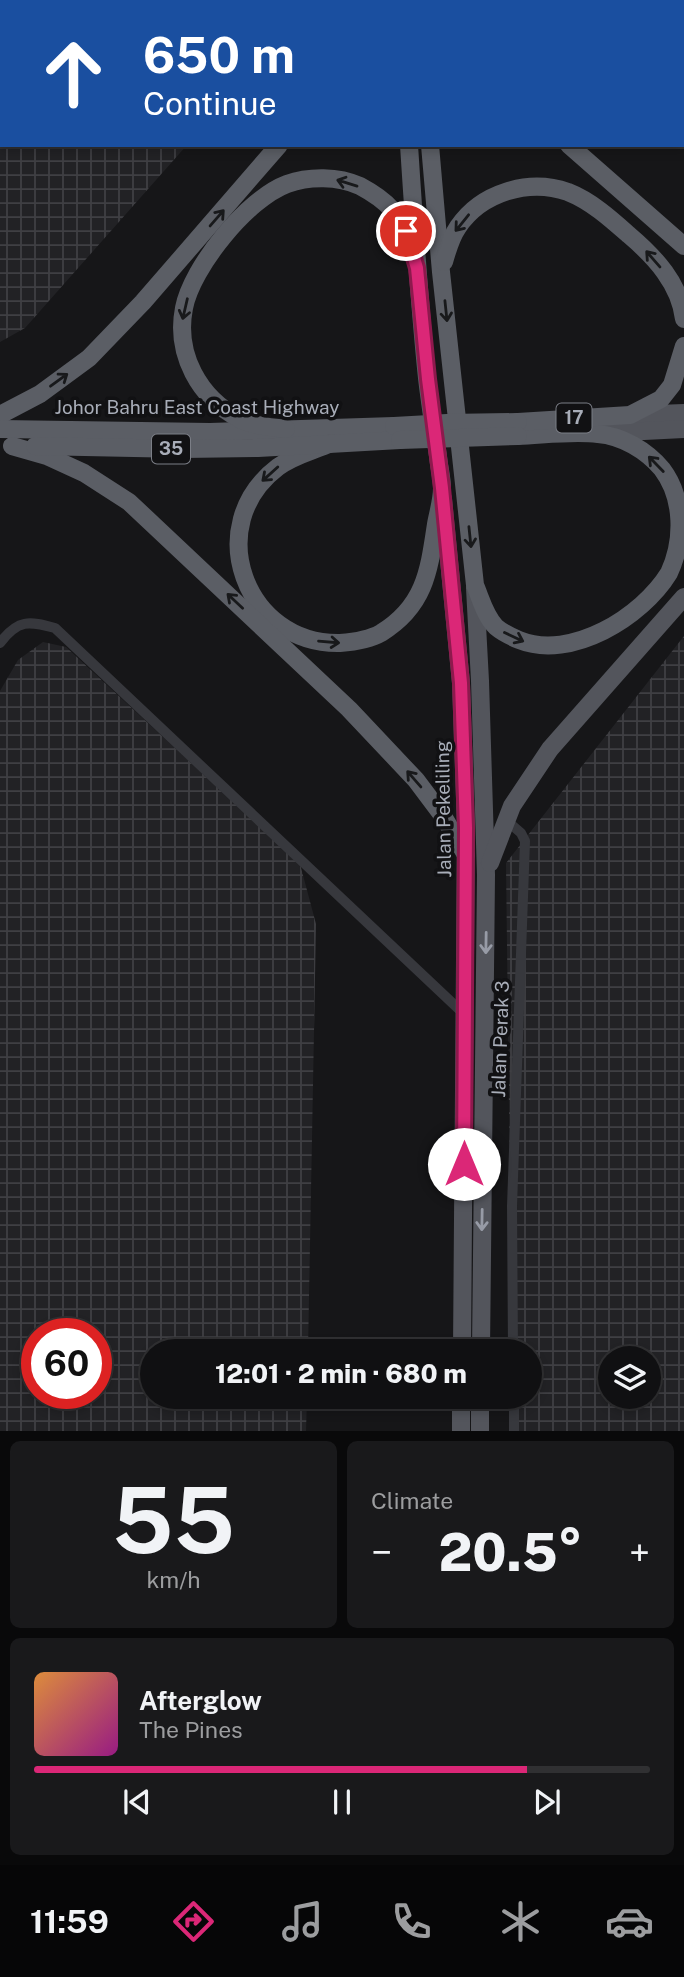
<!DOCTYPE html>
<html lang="en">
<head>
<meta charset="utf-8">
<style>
	body { margin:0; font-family:"Public Sans",sans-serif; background:#19191b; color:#f1f3f6; height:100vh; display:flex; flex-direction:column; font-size:26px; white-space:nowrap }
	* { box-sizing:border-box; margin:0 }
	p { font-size:23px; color:#9c9d9f }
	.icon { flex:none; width:38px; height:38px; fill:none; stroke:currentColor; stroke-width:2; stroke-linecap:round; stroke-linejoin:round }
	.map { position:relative; height:1431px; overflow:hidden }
	.details { display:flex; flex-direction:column; gap:10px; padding:10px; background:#09090a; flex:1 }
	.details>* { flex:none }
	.top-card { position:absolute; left:0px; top:0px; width:684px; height:147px; box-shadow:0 4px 10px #0003,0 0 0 2px #303032; background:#1a4fa0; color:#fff; overflow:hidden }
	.tools { position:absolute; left:598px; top:1346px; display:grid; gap:14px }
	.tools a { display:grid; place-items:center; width:63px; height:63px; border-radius:50%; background:#101012; box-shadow:0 4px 10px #0003,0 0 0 2px #303032; font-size:35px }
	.speed { position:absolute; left:21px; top:1318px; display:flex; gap:14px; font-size:35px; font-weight:700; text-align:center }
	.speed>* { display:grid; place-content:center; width:91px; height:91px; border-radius:50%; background:#101012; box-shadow:0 4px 10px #0003,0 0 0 2px #303032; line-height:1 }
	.speed .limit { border:10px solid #d22; background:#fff; color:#111 }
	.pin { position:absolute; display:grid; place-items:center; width:60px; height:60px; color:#fff; margin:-30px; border:4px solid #fff; border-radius:50%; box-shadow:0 2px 7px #0007 }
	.me { position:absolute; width:77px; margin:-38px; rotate:0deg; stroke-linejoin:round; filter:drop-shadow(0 0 5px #0008) }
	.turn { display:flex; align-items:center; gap:24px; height:147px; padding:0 28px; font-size:32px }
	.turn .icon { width:91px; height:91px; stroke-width:2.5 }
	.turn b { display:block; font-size:49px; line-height:60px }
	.big { font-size:52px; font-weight:800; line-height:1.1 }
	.details .widget { flex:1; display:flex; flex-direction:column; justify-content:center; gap:10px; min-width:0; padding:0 24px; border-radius:10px; background:#19191b }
	.details .dial { align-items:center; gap:0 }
	.dial b { font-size:91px; line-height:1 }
	.song { display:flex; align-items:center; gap:21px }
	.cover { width:84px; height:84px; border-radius:10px; background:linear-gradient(135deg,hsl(30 70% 55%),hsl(310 70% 35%)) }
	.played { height:7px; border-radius:4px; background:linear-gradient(90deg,#db2777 80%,#303032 80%) }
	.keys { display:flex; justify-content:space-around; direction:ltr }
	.heat { display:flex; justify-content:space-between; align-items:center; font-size:38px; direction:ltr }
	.details .tiles { flex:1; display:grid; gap:10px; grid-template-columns:1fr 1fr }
	.widget:last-child { grid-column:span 2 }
	.trip { position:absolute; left:140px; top:1339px; width:402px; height:70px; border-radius:35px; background:#101012; box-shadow:0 4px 10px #0003,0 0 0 2px #303032; font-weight:800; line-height:70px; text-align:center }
	.dock { display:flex; height:112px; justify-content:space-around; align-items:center; background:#060607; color:#9c9d9f }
	.dock .icon { width:49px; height:49px }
	.dock .on { color:#db2777 }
	.dock b { font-size:32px; color:#f1f3f6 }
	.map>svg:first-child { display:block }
	.industrial { fill:url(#industrial-grid); fill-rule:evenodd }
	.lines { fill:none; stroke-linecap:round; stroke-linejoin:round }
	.minor { stroke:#37383d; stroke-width:10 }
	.primary { stroke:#53555c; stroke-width:18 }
	.trunk { stroke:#5b5e65; stroke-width:18 }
	.trunk-bridge { stroke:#5b5e65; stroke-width:18 }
	.oneway { stroke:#18191b }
	.oneway2 { stroke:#979ba6 }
	.route-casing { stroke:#8e194d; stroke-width:18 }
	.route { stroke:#db2777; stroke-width:12 }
	.labels { text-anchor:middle; stroke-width:7; stroke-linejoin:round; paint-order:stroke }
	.shield { fill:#111113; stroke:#7b7e86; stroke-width:2 }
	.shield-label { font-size:18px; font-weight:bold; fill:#a8adb8 }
	.street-label { font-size:19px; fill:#a8adb8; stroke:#111113 }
</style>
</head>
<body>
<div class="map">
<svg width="684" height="1431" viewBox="0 0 684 1431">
	<defs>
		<pattern id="industrial-grid" width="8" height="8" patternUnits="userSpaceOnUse" patternTransform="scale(1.75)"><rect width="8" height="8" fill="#222225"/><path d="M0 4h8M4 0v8" fill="none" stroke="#3f3f43"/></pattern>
	</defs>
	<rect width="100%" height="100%" fill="#161618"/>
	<g class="industrial">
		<path d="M0,0h315l-2,2h-311v143h185l-162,183 -25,14z"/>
		<path d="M684,636v795h-171l-1,-34 18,-1v-45h-18l-6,-488zM611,1358h38v38h-38z"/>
		<path d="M43,642l23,5 234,217 16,60 -8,427h-156v45l155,1 -1,34h-306v-740l18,-31zM37,1334h59v59h-59z"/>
	</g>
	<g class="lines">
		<g class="minor">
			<path d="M22,2v-2"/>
			<path d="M245,2l2,-2"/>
			<path d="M0,109h2"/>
			<path d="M0,643c18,-24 29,-22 55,-15l410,387"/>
			<path d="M506,820l15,13 4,8 -13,365 1,145"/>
			<path d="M514,1396v35"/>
		</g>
		<g class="primary">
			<path d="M630,415l54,-2"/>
			<path d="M604,433l80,-4"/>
			<path d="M443,499l18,184 5,145 -4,523"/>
			<path d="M475,588l5,93 6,194 -5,476"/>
			<path d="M490,863l22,-57 38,-57 134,-152"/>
			<path d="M461,1431v-35"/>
			<path d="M480,1431v-35"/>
		</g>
		<g class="trunk">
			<path d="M417,0l1,2"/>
			<path d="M439,0l1,2"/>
			<path d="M389,2l1,-2"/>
			<path d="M430,145l11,127 34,313c6,14 10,31 21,42 7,6 16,10 23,13 52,21 123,-23 150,-67 15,-32 15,-75 -7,-104 -16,-19 -40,-33 -64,-35 -26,-3 -54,1 -80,2"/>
			<path d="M569,145l115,101"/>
			<path d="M444,262c3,-11 7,-25 14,-35 23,-34 70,-49 110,-35 23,9 43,27 61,43 26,22 51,49 55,84"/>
			<path d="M0,415l40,-21 49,-36 54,-56 136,-157"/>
			<path d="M518,422l112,-7 31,-16 11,-14 12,-39"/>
			<path d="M0,429l210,3 184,-6"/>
			<path d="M286,429c-15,-2 -33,-3 -46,-10 -41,-21 -65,-65 -56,-111 8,-41 63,-109 103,-124 22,-8 51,-8 73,2 28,15 40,28 50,58"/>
			<path d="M331,443c-18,8 -37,12 -53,24 -77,58 -33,178 62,176 13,-1 29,-3 41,-10 44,-27 48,-62 55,-109 2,-11 6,-24 6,-36 0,-10 -3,-21 -4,-32 -4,-26 -8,-52 -11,-78 -8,-78 -13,-155 -18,-233"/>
			<path d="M12,446l35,10 37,17 45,29 220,207 67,71 27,36 23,39"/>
			<path d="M35,446l148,3 75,-1 142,-8"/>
		</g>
		<g class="trunk-bridge">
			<path d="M394,426l53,-3 71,-1"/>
			<path d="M400,440l118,-4"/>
		</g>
	</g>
	<defs><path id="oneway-shaft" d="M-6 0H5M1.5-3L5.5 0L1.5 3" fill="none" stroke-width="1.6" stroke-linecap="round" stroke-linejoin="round" transform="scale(1.75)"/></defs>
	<g class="oneway">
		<use href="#oneway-shaft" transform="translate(347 183) rotate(-163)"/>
		<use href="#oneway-shaft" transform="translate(217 218) rotate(-49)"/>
		<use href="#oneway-shaft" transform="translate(462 223) rotate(129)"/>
		<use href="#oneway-shaft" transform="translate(653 259) rotate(-131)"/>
		<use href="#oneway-shaft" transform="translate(185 309) rotate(103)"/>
		<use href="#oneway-shaft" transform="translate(446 311) rotate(84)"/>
		<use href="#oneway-shaft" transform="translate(59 380) rotate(-36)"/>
		<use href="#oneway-shaft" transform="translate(656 464) rotate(-134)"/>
		<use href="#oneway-shaft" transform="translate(270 474) rotate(138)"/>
		<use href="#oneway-shaft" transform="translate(470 537) rotate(84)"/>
		<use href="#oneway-shaft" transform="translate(235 601) rotate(-137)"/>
		<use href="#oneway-shaft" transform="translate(514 637) rotate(25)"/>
		<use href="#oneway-shaft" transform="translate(329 642) rotate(5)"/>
		<use href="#oneway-shaft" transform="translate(414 779) rotate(-131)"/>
	</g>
	<g class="oneway2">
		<use href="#oneway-shaft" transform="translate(486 943) rotate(91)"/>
		<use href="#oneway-shaft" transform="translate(482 1220) rotate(91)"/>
	</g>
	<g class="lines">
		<g class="route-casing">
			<path id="route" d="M406,231l11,37 11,111 14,109 19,195 5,145 -2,336"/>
		</g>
		<use href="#route" class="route"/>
	</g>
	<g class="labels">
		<g class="shield">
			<rect x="556.5" y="403.5" width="35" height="29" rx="5"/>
			<rect x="152" y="434.5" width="38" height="29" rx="5"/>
		</g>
		<g class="shield-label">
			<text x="574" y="424">17</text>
			<text x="171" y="455">35</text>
		</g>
		<g class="street-label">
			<text x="197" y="414">Johor Bahru East Coast Highway</text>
			<text transform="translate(443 809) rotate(-91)" y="7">Jalan Pekeliling</text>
			<text transform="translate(500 1039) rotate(-88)" y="7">Jalan Perak 3</text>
		</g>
	</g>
</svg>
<div class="tools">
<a><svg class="icon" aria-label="layers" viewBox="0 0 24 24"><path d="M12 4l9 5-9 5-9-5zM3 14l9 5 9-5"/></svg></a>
</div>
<div class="speed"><div class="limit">60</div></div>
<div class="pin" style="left:406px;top:231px;background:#d93025"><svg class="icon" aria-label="arrive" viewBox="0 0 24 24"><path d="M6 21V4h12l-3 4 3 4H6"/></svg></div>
<svg class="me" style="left:464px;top:1164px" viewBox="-20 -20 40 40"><circle r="19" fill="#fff"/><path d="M0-13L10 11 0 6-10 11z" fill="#db2777"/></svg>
<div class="trip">12:01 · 2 min · 680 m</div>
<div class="top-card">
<div class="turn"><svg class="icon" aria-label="ahead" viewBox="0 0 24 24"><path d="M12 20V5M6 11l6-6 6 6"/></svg><div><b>650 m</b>Continue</div></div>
</div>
</div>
<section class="details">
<div class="tiles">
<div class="widget dial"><b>55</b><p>km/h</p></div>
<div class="widget"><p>Climate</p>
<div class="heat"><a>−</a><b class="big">20.5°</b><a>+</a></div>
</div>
<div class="widget">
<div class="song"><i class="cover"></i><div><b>Afterglow</b><p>The Pines</p></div></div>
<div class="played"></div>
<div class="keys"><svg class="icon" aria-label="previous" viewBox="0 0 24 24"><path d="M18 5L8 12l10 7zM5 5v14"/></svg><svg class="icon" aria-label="pause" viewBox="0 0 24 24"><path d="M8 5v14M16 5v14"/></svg><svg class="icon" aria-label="next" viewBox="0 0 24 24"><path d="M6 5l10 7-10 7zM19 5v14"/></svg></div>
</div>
</div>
</section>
<nav class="dock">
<b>11:59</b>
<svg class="icon on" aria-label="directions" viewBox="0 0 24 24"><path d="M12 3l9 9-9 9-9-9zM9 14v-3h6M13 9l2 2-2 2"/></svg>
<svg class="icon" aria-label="music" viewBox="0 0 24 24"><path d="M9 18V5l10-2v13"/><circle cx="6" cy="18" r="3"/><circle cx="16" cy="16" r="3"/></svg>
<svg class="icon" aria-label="phone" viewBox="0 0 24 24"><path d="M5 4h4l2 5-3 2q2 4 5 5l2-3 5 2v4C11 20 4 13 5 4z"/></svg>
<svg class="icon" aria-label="climate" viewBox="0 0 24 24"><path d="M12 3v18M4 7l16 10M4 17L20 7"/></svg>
<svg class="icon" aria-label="car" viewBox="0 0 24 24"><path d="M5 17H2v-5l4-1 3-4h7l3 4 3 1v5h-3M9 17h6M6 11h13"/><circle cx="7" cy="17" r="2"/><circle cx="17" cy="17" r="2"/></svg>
</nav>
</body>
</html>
